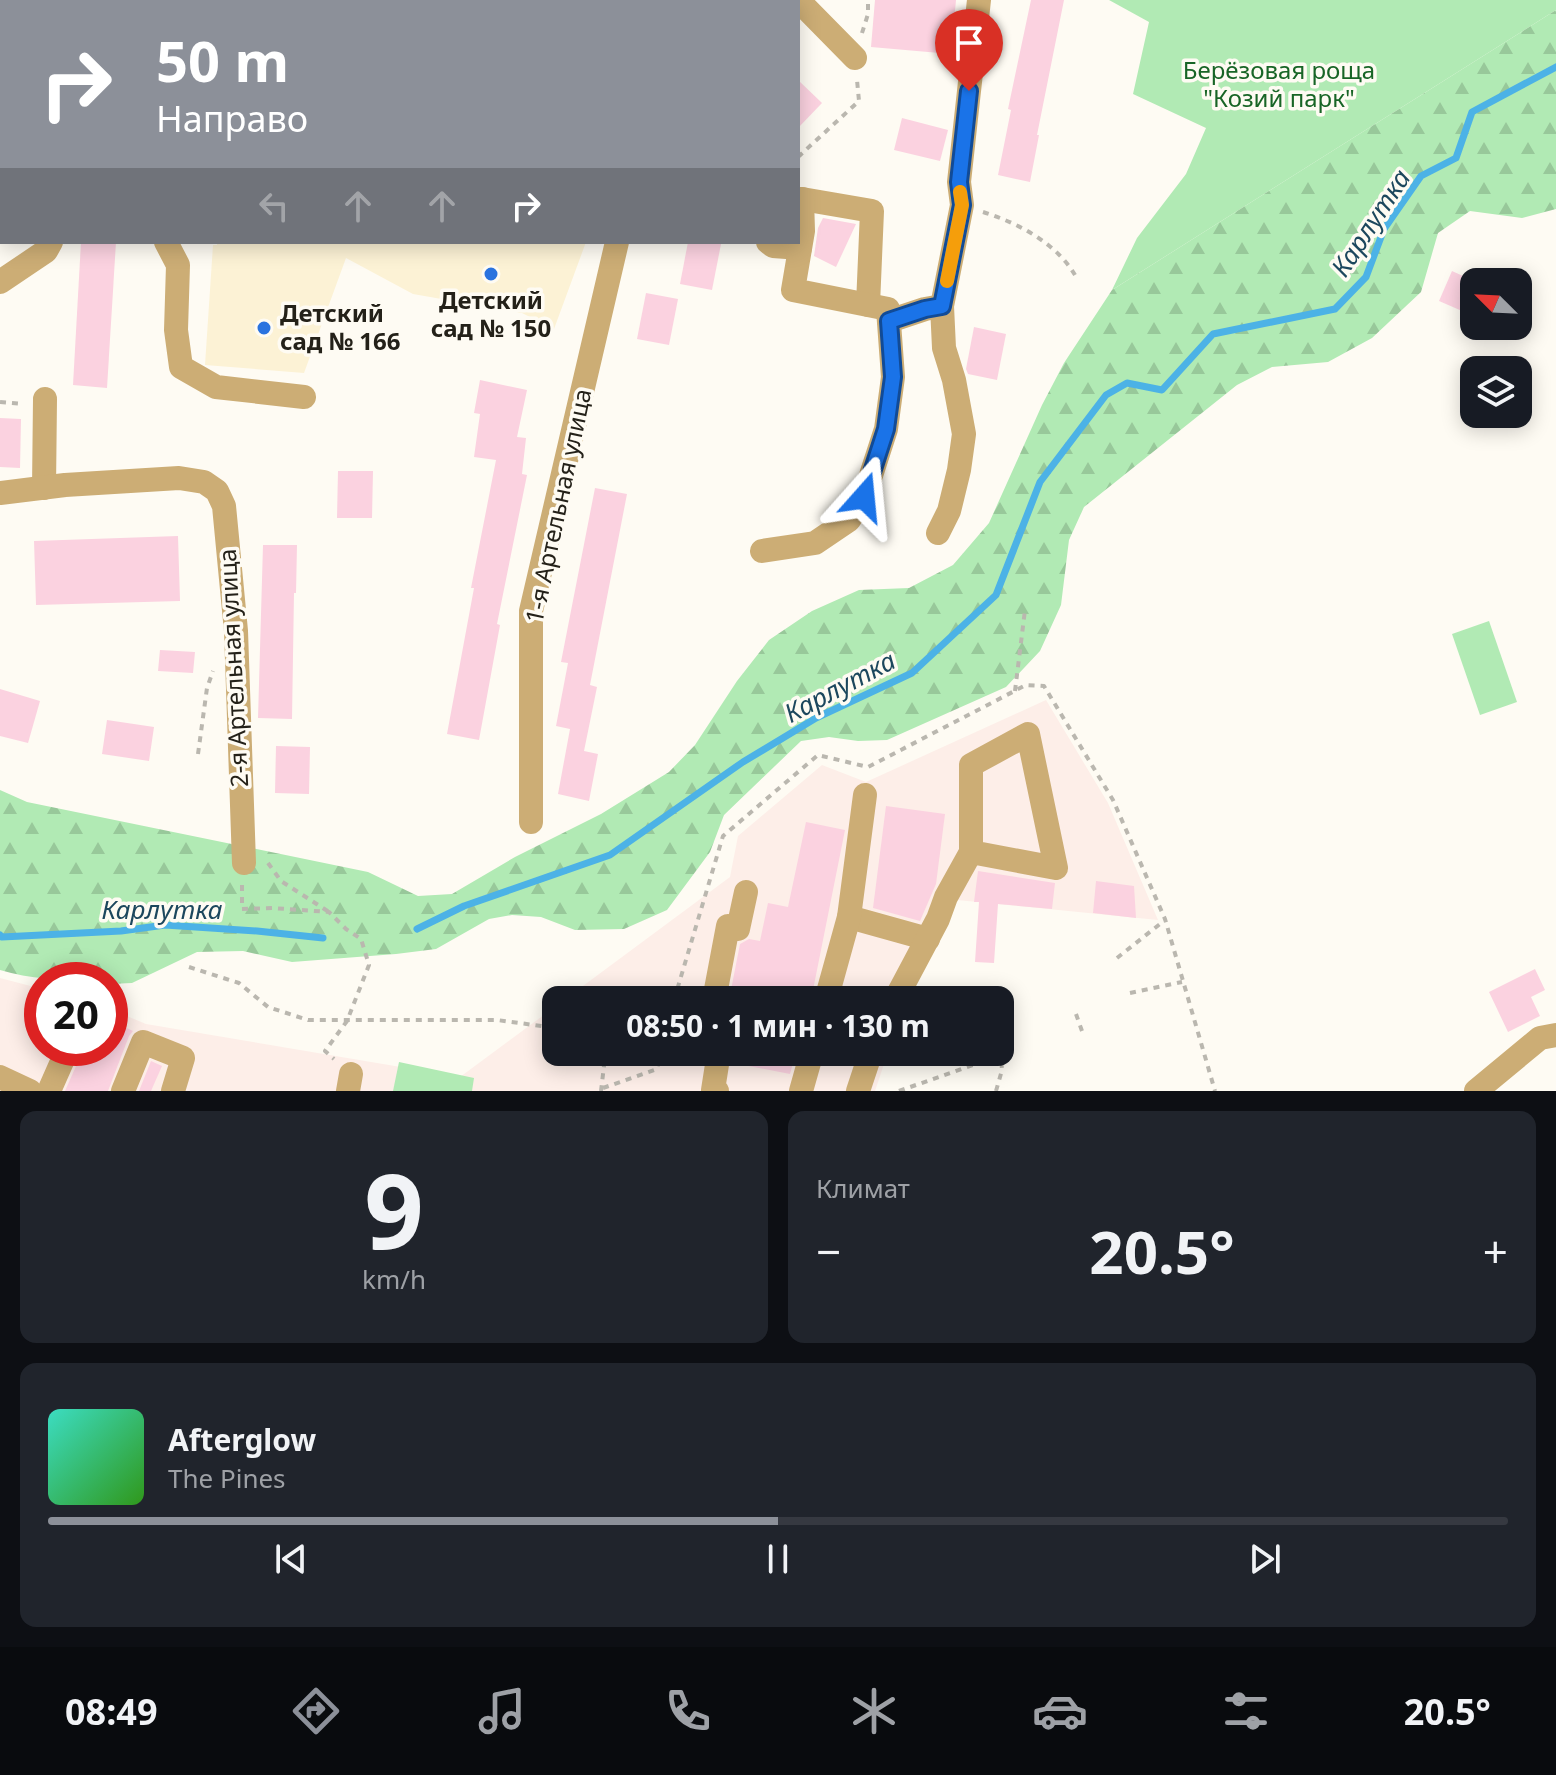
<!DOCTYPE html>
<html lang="ru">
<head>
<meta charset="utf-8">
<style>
	body { margin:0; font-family:"Noto Sans",sans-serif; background:#20242c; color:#f1f3f6; height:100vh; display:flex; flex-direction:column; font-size:30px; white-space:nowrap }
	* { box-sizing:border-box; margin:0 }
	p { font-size:26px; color:#9ea1a6 }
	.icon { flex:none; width:44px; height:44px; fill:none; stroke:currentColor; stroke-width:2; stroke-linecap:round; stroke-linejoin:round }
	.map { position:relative; height:1091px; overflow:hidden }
	.details { display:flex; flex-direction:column; gap:20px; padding:20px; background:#0d0f14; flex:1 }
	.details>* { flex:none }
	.top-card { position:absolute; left:0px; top:0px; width:800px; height:244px; box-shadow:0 4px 20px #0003; background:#8c9099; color:#fff; overflow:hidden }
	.needle { width:52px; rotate:294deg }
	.tools { position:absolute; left:1460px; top:268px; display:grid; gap:16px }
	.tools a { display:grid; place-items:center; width:72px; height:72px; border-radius:16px; background:#171b24; box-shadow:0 4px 20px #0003; font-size:40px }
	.speed { position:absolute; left:24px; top:962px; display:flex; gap:16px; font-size:40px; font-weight:700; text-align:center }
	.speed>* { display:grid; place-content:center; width:104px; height:104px; border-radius:50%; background:#171b24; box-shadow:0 4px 20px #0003; line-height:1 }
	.speed .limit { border:12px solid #d22; background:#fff; color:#111 }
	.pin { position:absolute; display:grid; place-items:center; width:68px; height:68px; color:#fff; margin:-82px -34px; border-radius:50% 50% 50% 0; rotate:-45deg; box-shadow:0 0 8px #0007 }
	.pin .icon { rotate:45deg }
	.me { position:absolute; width:88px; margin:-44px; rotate:18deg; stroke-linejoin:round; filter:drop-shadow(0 0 6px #0008) }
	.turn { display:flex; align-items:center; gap:28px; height:168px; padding:0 24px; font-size:36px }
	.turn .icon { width:104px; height:104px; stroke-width:2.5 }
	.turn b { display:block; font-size:56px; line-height:68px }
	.lanes { display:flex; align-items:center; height:76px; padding:0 24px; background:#0003; justify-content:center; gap:40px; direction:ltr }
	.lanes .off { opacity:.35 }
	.big { font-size:60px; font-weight:700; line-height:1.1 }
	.details .tile { flex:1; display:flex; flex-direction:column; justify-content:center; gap:12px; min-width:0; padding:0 28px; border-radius:16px; background:#20242c }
	.details .dial { align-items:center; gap:0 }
	.dial b { font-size:104px; line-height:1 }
	.song { display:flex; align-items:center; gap:24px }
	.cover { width:96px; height:96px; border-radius:12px; background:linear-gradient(135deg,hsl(170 70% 55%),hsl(110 70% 35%)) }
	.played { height:8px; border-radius:4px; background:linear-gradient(90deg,#8c9099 50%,#363941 50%) }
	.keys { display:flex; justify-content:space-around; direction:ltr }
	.heat { display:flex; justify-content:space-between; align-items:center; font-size:44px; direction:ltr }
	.details .tiles { flex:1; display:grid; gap:20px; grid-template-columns:1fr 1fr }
	.tile:last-child { grid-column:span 2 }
	.trip { position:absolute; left:542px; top:986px; width:472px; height:80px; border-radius:16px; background:#171b24; box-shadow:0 4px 20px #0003; font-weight:700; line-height:80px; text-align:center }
	.tab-bar { display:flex; height:128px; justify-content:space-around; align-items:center; background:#090b0e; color:#9ea1a6 }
	.tab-bar .icon { width:56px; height:56px }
	.tab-bar .on { color:#8c9099 }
	.tab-bar b { font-size:36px; color:#f1f3f6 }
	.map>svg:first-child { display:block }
	.commercial { fill:#fdeee8 }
	.built { fill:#fcf2d5 }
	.green { fill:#b1eab4 }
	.forest { fill:url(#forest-firs) }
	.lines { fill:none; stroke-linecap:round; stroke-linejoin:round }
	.stream { stroke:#4cb2e6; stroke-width:7 }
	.building { fill:#fbd2e0 }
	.path { stroke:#bab7af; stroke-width:4; stroke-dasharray:6 6; stroke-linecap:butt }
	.minor { stroke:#ccad75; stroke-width:24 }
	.route-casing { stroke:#114b97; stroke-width:20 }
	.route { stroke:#1a73e8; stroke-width:14 }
	.slow { stroke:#f59e0b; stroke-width:14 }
	.poi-dot { fill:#2a73df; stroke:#fefbf3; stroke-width:3 }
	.labels { text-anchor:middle; stroke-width:7; stroke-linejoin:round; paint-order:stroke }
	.park-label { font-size:24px; fill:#186526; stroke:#fefbf3 }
	.poi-label { font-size:24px; font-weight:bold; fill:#242119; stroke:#fefbf3 }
	.street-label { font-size:24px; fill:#242119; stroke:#fefbf3 }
	.water-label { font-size:26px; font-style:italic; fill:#1c475d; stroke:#fefbf3 }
</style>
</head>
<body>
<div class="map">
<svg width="1556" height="1091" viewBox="0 0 1556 1091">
	<defs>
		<pattern id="forest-firs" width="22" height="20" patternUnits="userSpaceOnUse" patternTransform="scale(2)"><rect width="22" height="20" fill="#b1eab4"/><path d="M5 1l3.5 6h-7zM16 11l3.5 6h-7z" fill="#98c89a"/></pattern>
	</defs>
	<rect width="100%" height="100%" fill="#fefbf3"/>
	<g class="commercial">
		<path d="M1046,700l62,103 50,117 -201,-20 -49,100h-344l166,-123 8,-41 84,-71 44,17z"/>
		<path d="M0,978l42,11v59h68v-39l36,15 314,53 96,-71v46h332l-13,39h-875z"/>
	</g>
	<path class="built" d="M217,242h369l-32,87 -32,-16 -109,-19 -67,-36 -42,115 -99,-8 8,-120h4z"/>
	<g class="green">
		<path d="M1109,0h447v10l-444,280 25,-52 49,-64 20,-46 -73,-34 16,-72z"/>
		<path d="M1489,621l28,81 -37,13 -28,-81z"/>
		<path d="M399,1062l75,16 -2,13h-79z"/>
	</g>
	<path class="forest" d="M1556,10v199l-34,9 -52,-7 -32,22 -17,59 -49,46 -44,24 -56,5 -35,18 -153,122 -15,33 -8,65 -21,46 -34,36 -119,53 -29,1 -29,-4 -28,4 -77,74 -14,37 -43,58 -43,19 -49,1 -34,-13 -29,-2 -23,4 -53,30 -40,5 -104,8 -49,-11 -46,1 -65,31 -22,1v-4c-37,0 -75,1 -110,-10v-180l27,12 341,70 50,24 34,-2 63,-37 86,-43 68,-42 26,-27 42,-64 32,-41 43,-29 47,-21 50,-2 44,-23 36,-42 53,-118 22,-42 48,-73z"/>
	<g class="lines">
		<g class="stream">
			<path d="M417,929l47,-23 146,-51 133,-93 73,-44 96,-45 84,-78 44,-113 66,-87 21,-12 35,7 51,-56 122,-25 31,-32 18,-48 37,-53 35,-18 16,-46 84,-45"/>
			<path d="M0,935l2,2 119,-6 44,-6 92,6 66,7"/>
		</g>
	</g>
	<g class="building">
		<path d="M875,0h81l-5,54 -80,-7z"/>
		<path d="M1031,0h33l-27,135h2l-9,47 -32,-7 13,-65 -3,-1z"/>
		<path d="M798,80l24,23 -24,25z"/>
		<path d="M902,118l46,12 -8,31 -46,-11z"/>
		<path d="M823,218l33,6 -20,43 -22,-11 4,-28z"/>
		<path d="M81,242h35l-9,146 -34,-3z"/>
		<path d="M688,242l33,2 -9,46 -32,-6z"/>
		<path d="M1452,271l22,10v20l-5,13 -30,-13z"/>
		<path d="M646,293l32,6 -9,46 -32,-6z"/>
		<path d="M974,327l32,7 -9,46 -29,-6 -2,-5z"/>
		<path d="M480,380l47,10 -10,47 9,1 -4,36 5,1 -30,149 3,1 -21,115 -32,-6 27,-146h-3l25,-128 -22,-3 6,-43 -6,-1z"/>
		<path d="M0,418l21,1 -1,49 -20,-1z"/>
		<path d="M338,471h35l-1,47h-35z"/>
		<path d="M595,488l32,6 -37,191 7,2 -13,64 14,3 -9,47 -31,-7 12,-65 -14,-3 12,-63 -7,-1z"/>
		<path d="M178,536l2,65 -144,4 -2,-64z"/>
		<path d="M263,545h34l-1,48h-2l-2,126 -34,-1z"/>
		<path d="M160,650l35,2 -2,21 -35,-2z"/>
		<path d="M0,689l40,12 -12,42 -28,-7z"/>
		<path d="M107,720l47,7 -5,34 -47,-7z"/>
		<path d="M276,746l34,1 -1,47 -34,-1z"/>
		<path d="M886,806l59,8 -9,70 -16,37 -47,-13z"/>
		<path d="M806,822l39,8 -34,170h-82l11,-56 9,-5 11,2 8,-38 20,4z"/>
		<path d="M978,871l77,12 -3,26 -54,-5 -4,59 -19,-1 4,-60h-5z"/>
		<path d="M1096,881l38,5 2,32 -43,-5z"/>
		<path d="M1535,969l10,21 -14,7 9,19 -32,16 -19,-40z"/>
		<path d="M110,1020l23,11 -4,5 -21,55h-43l19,-43h26z"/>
		<path d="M734,1052h62l-6,22 -57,-11z"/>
		<path d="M151,1061l11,5 -11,25h-12z"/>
	</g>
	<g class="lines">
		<g class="path">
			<path d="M862,33l6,-19v-14"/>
			<path d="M798,157l61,-56 -2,-21"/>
			<path d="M983,212c35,11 73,31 92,63"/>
			<path d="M0,402l23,2"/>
			<path d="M1015,691l10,-81"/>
			<path d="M198,754l9,-66 6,-17"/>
			<path d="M268,863l13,18 48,31"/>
			<path d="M242,885v24l30,-1 57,4 17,17 15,10 8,26 -22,56 -22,30 9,8"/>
			<path d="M1117,958l48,-38"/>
			<path d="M189,967l50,16 29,24 40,13h189l59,8"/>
			<path d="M1130,993l52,-11"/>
			<path d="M674,1000l49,-164 95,-81 50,12 158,-82 18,1 69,114 52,119 50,172"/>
			<path d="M1076,1014l6,17"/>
			<path d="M1000,1015l2,-18"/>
			<path d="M595,1052l9,14 -3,25"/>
			<path d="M603,1088l54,-19 4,-17"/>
			<path d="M899,1091l102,-36"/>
			<path d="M996,1091l6,-21 -2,-26"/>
		</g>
		<g class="minor">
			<path d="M619,0l2,2"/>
			<path d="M798,0l57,58"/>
			<path d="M232,2l2,-2"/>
			<path d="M802,199l70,12 -4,94"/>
			<path d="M166,242l12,23 -2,65 5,37 35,20 88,10"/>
			<path d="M768,242l5,4 27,2"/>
			<path d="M0,282l46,-31 5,-9"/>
			<path d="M889,321l36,-12 17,-3"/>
			<path d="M44,488l1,-89"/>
			<path d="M0,493l65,-8 114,-7 25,4 13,9 7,15 12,125 8,232"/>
			<path d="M938,533l11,-22 10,-41 5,-36 -10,-54 -10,-32 -2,-42 20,-101 -3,-23 20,-182"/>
			<path d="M762,551l53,-8 34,-23 15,-23 22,-68 7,-52 -5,-68 -95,-19 10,-59 -1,-32h-4"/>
			<path d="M531,822v-211l86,-369"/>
			<path d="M849,917l79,22"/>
			<path d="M714,1000l14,-74 10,3 8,-37"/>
			<path d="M826,1000l23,-83 16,-122"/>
			<path d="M895,1000l43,-81 8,-22 25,-45v-87l57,-31 28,134 -85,-16"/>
			<path d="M0,1077l30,14"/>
			<path d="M49,1091l19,-43"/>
			<path d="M123,1091l20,-49 40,16 -10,33"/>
			<path d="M348,1091l3,-17"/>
			<path d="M717,1091l-4,-1 6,-38"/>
			<path d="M801,1091l11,-39"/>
			<path d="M858,1091l13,-39"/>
			<path d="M1476,1091l64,-53 16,-3"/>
		</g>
	</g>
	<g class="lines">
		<g class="route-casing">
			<path id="route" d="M864,497l22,-68 7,-52 -4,-56 36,-12 17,-3 20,-101 -3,-23 10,-91"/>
		</g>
		<use href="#route" class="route"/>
		<path class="slow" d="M947,281l15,-76 -2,-13"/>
	</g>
	<g class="poi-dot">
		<circle cx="491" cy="274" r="8"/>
		<circle cx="264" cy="328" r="8"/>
	</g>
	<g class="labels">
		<g class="park-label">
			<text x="1279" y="79">Берёзовая роща<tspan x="1279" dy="28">"Козий парк"</tspan></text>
		</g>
		<g class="poi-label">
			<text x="491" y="309">Детский<tspan x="491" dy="28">сад № 150</tspan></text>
			<text x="280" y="322" text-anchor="start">Детский<tspan x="280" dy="28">сад № 166</tspan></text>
		</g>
		<g class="street-label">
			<text transform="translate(559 506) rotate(-78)" y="8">1-я Артельная улица</text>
			<text transform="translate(234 668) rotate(-93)" y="8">2-я Артельная улица</text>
		</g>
		<g class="water-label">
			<text transform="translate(1371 223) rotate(-57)" y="9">Карлутка</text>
			<text transform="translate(840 687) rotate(-28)" y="9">Карлутка</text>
			<text x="162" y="919">Карлутка</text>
		</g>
	</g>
</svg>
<div class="tools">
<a><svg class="needle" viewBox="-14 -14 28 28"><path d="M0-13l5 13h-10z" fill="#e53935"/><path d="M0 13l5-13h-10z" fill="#9ea1a6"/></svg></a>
<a><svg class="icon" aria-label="layers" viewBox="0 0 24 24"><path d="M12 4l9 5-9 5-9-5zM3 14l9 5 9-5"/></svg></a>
</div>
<div class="speed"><div class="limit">20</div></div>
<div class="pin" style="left:969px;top:91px;background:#d93025"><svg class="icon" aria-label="arrive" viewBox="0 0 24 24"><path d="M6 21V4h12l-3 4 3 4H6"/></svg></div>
<svg class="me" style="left:864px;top:497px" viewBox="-20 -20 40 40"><path d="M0-17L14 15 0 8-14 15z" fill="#1a73e8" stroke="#fff" stroke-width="4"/></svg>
<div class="trip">08:50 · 1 мин · 130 m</div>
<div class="top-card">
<div class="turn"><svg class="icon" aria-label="right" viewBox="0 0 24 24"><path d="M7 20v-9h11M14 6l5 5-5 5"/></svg><div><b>50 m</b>Направо</div></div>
<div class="lanes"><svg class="icon off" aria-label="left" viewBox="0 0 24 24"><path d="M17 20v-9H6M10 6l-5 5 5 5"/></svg><svg class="icon off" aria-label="ahead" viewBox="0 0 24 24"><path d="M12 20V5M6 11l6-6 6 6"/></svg><svg class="icon off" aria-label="ahead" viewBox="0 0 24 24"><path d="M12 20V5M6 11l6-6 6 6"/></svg><svg class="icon" aria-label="right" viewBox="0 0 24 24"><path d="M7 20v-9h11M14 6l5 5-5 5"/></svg></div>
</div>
</div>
<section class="details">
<div class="tiles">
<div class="tile dial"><b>9</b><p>km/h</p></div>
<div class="tile"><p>Климат</p>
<div class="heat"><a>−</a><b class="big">20.5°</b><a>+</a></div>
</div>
<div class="tile">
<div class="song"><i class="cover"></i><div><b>Afterglow</b><p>The Pines</p></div></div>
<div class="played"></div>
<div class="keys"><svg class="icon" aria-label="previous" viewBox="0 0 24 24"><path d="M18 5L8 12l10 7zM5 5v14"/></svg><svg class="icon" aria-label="pause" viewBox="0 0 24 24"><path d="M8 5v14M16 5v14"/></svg><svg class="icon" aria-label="next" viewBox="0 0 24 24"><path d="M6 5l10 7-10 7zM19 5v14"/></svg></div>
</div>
</div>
</section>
<nav class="tab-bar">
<b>08:49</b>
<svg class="icon on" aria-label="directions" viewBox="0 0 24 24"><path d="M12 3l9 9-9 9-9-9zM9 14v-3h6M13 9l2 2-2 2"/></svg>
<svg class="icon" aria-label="music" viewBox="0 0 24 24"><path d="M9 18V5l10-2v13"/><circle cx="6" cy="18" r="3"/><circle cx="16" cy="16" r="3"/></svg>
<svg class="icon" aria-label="phone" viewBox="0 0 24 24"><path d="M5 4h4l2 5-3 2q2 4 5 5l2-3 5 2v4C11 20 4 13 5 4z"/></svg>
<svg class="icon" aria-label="climate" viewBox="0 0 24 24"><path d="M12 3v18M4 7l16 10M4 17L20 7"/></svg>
<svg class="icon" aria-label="car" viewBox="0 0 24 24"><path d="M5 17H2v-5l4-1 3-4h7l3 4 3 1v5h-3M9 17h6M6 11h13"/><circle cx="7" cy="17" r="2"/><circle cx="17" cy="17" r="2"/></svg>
<svg class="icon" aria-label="filters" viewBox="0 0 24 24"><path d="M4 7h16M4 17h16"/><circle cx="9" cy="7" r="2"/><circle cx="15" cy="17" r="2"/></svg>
<b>20.5°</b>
</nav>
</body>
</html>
